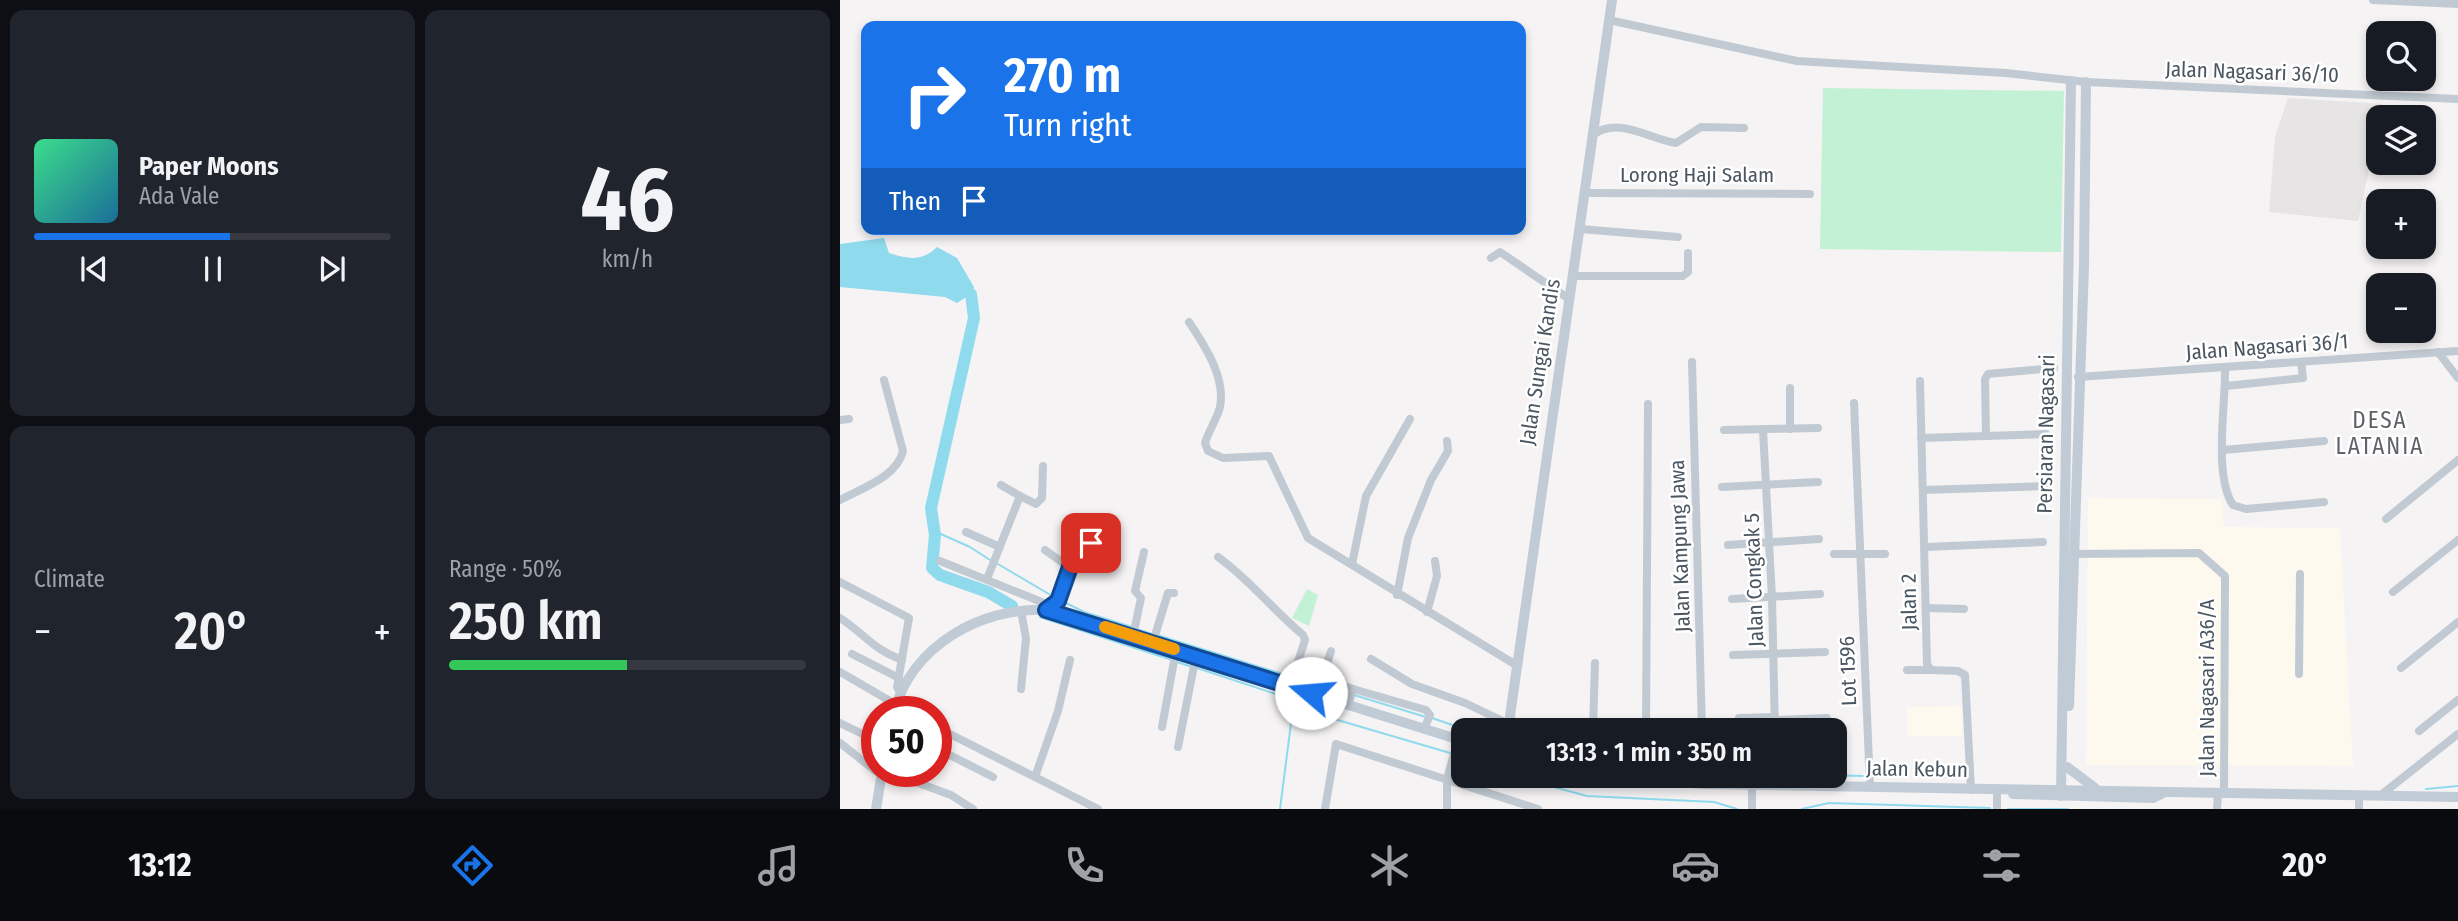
<!DOCTYPE html>
<html lang="en">
<head>
<meta charset="utf-8">
<style>
	body { margin:0; font-family:"Fira Sans Condensed",sans-serif; background:#20242c; color:#f1f3f6; height:100vh; display:flex; flex-direction:column; font-size:26px; white-space:nowrap }
	* { box-sizing:border-box; margin:0 }
	p { font-size:23px; color:#9ea1a6 }
	.icon { flex:none; width:38px; height:38px; fill:none; stroke:currentColor; stroke-width:2; stroke-linecap:round; stroke-linejoin:round }
	.map { position:relative; flex:1; overflow:hidden }
	.drawer { display:flex; flex-direction:column; gap:10px; padding:10px; background:#0d0f14; width:840px }
	.drawer>* { flex:none }
	.top-card { position:absolute; left:21px; top:21px; width:665px; height:214px; border-radius:14px; box-shadow:0 4px 10px #0003; background:#1a73e8; color:#fff; overflow:hidden }
	.fabs { position:absolute; left:1526px; top:21px; display:grid; gap:14px }
	.fabs a { display:grid; place-items:center; width:70px; height:70px; border-radius:14px; background:#171b24; box-shadow:0 4px 10px #0003; font-size:35px }
	.speed { position:absolute; left:21px; top:696px; display:flex; gap:14px; font-size:35px; font-weight:700; text-align:center }
	.speed>* { display:grid; place-content:center; width:91px; height:91px; border-radius:50%; background:#171b24; box-shadow:0 4px 10px #0003; line-height:1 }
	.speed .limit { border:10px solid #d22; background:#fff; color:#111 }
	.pin { position:absolute; display:grid; place-items:center; width:60px; height:60px; color:#fff; margin:-30px; border-radius:14px; box-shadow:0 4px 10px #0006 }
	.me { position:absolute; width:77px; margin:-38px; rotate:288deg; stroke-linejoin:round; filter:drop-shadow(0 0 5px #0008) }
	.turn { display:flex; align-items:center; gap:24px; height:147px; padding:0 28px; font-size:32px }
	.turn .icon { width:91px; height:91px; stroke-width:2.5 }
	.turn b { display:block; font-size:49px; line-height:60px }
	.then { display:flex; align-items:center; height:66px; padding:0 28px; background:#0003; gap:14px; font-size:26px }
	.big { font-size:52px; font-weight:600; line-height:1.1 }
	.drawer .tile { flex:1; display:flex; flex-direction:column; justify-content:center; gap:10px; min-width:0; padding:0 24px; border-radius:14px; background:#20242c }
	.drawer .dial { align-items:center; gap:0 }
	.dial b { font-size:91px; line-height:1 }
	.song { display:flex; align-items:center; gap:21px }
	.cover { width:84px; height:84px; border-radius:10px; background:linear-gradient(135deg,hsl(150 70% 55%),hsl(200 70% 35%)) }
	.played { height:7px; border-radius:4px; background:linear-gradient(90deg,#1a73e8 55%,#363941 55%) }
	.keys { display:flex; justify-content:space-around; direction:ltr }
	.heat { display:flex; justify-content:space-between; align-items:center; font-size:38px; direction:ltr }
	.charge { height:10px; border-radius:5px; background:linear-gradient(90deg,#34c759 50%,#363941 0) }
	.drawer .tiles { flex:1; display:grid; gap:10px; grid-template-columns:repeat(2,1fr) }
	.trip { position:absolute; left:611px; top:718px; width:396px; height:70px; border-radius:14px; background:#171b24; box-shadow:0 4px 10px #0003; font-weight:600; line-height:70px; text-align:center }
	.menu { display:flex; height:112px; justify-content:space-around; align-items:center; background:#090b0e; color:#9ea1a6 }
	.menu .icon { width:49px; height:49px }
	.menu .selected { color:#1a73e8 }
	.menu b { font-size:32px; color:#f1f3f6 }
	main { display:flex; flex:1; min-height:0 }
	.map>svg:first-child { display:block }
	.commercial { fill:#fdf9ef }
	.education { fill:#e6e4e5 }
	.green { fill:#c3f1d5 }
	.water { fill:#90daee }
	.lines { fill:none; stroke-linecap:round; stroke-linejoin:round }
	.stream { stroke:#90daee; stroke-width:2 }
	.river { stroke:#90daee; stroke-width:12 }
	.street { stroke:#c1cad2; stroke-width:8 }
	.secondary { stroke:#c1cbd6; stroke-width:10 }
	.route-casing { stroke:#114b97; stroke-width:18 }
	.route { stroke:#1a73e8; stroke-width:12 }
	.slow { stroke:#f59e0b; stroke-width:12 }
	.labels { text-anchor:middle; stroke-width:5; stroke-linejoin:round; paint-order:stroke }
	.street-label { font-size:21px; fill:#4a5661; stroke:#fff }
	.neighbourhood-label { font-size:23px; letter-spacing:2px; fill:#5f6368; stroke:#fff }
</style>
</head>
<body>
<main>
<section class="drawer">
<div class="tiles">
<div class="tile">
<div class="song"><i class="cover"></i><div><b>Paper Moons</b><p>Ada Vale</p></div></div>
<div class="played"></div>
<div class="keys"><svg class="icon" aria-label="previous" viewBox="0 0 24 24"><path d="M18 5L8 12l10 7zM5 5v14"/></svg><svg class="icon" aria-label="pause" viewBox="0 0 24 24"><path d="M8 5v14M16 5v14"/></svg><svg class="icon" aria-label="next" viewBox="0 0 24 24"><path d="M6 5l10 7-10 7zM19 5v14"/></svg></div>
</div>
<div class="tile dial"><b>46</b><p>km/h</p></div>
<div class="tile"><p>Climate</p>
<div class="heat"><a>−</a><b class="big">20°</b><a>+</a></div>
</div>
<div class="tile"><p>Range · 50%</p><b class="big">250 km</b><div class="charge"></div></div>
</div>
</section>
<div class="map">
<svg width="1618" height="809" viewBox="0 0 1618 809">
	<rect width="100%" height="100%" fill="#f5f3f3"/>
	<g class="commercial">
		<path d="M1248,498l134,1 2,28 116,1 13,238 -267,-1z"/>
		<path d="M1121,706l1,30h-55v-29z"/>
	</g>
	<path class="education" d="M1448,98l95,6 -25,117 -89,-9 6,-75z"/>
	<g class="green">
		<path d="M983,88l241,3 -3,161 -241,-3z"/>
		<path d="M467,589l11,6 -9,31 -17,-8z"/>
	</g>
	<path class="water" d="M44,238l5,15c18,6 33,9 48,-6l20,11 17,29 -3,7 -14,9 -12,-6 -105,-10v-43z"/>
	<g class="lines">
		<g class="stream">
			<path d="M94,531l36,16 20,13"/>
			<path d="M158,564l56,33"/>
			<path d="M222,601l22,11 48,15"/>
			<path d="M200,617l132,43"/>
			<path d="M297,629l15,5"/>
			<path d="M317,635l132,41"/>
			<path d="M337,662l15,5"/>
			<path d="M357,668l97,32 30,16 126,37"/>
			<path d="M457,678l52,16"/>
			<path d="M514,695l72,22"/>
			<path d="M592,718l35,12"/>
			<path d="M615,755l8,3"/>
			<path d="M669,775l78,21 127,6 23,7"/>
			<path d="M983,775l40,1"/>
			<path d="M1034,775l31,2"/>
			<path d="M1080,776l45,1"/>
			<path d="M1586,789l32,-3"/>
			<path d="M440,809l14,-109"/>
			<path d="M962,809l27,-6 161,5"/>
			<path d="M1168,809h60"/>
		</g>
		<path class="river" d="M117,287l14,7 3,24 -43,190 4,27 -3,33 8,7 48,17 24,14"/>
		<g class="street">
			<path d="M1533,0l85,4"/>
			<path d="M769,20l188,41 209,12 80,9 372,17"/>
			<path d="M753,135c25,-19 56,4 83,8l25,-16 43,1"/>
			<path d="M745,193l225,1"/>
			<path d="M740,229l98,8"/>
			<path d="M651,258l9,-6 69,47"/>
			<path d="M733,276h110l5,-4v-19"/>
			<path d="M349,322c16,24 37,56 31,85 -3,12 -11,23 -15,36l3,8 15,7 46,-2 39,82 208,127"/>
			<path d="M1598,352l20,26"/>
			<path d="M852,362l10,368"/>
			<path d="M1385,367c1,37 -12,108 8,138l13,4 78,-7"/>
			<path d="M1238,377l380,-26"/>
			<path d="M1080,381l7,283 4,6 27,1 7,4 6,115"/>
			<path d="M1386,386l77,-8 -2,-16"/>
			<path d="M1014,403l16,384"/>
			<path d="M0,420l9,-1"/>
			<path d="M950,429v-41"/>
			<path d="M884,430l94,-2"/>
			<path d="M923,430l9,168 3,132"/>
			<path d="M1146,436l-1,-57 3,-5 66,-6"/>
			<path d="M1081,438l125,-4"/>
			<path d="M1383,450l101,-9"/>
			<path d="M161,485l19,11"/>
			<path d="M882,487l96,-5"/>
			<path d="M1083,490l124,-4"/>
			<path d="M0,500c22,-12 57,-23 63,-49l-19,-71"/>
			<path d="M1546,519l72,-59"/>
			<path d="M126,532l34,15"/>
			<path d="M888,545l91,-6"/>
			<path d="M1086,547l117,-5"/>
			<path d="M205,550l25,18"/>
			<path d="M994,554h51"/>
			<path d="M1230,554l129,-1 26,23 -1,218"/>
			<path d="M378,557c31,22 55,53 85,78l2,5 -15,46"/>
			<path d="M100,561l109,44"/>
			<path d="M512,564l14,-68 44,-77"/>
			<path d="M147,579l33,-83 16,8 6,-6 1,-32"/>
			<path d="M0,582l69,36 -12,69 4,7"/>
			<path d="M1553,592l65,-52"/>
			<path d="M557,595l11,-57 23,-58 17,-29 -1,-10"/>
			<path d="M892,599l88,-5"/>
			<path d="M207,608l10,-7 14,-37 20,-21 -11,-12 -12,-5"/>
			<path d="M1088,608l36,1"/>
			<path d="M587,612l10,-36 -2,-15"/>
			<path d="M0,618c25,16 32,31 62,42"/>
			<path d="M293,636l8,-38 -6,-7 9,-39"/>
			<path d="M313,642l15,-49h6"/>
			<path d="M491,651l-8,25 6,5 24,8 -5,16"/>
			<path d="M12,654l47,24"/>
			<path d="M893,655l92,-3"/>
			<path d="M531,659l41,25 53,19 44,21"/>
			<path d="M1561,668l57,-46"/>
			<path d="M1067,670h24"/>
			<path d="M0,672l69,40"/>
			<path d="M1459,674l1,-100"/>
			<path d="M181,689l5,-51 -5,-27"/>
			<path d="M513,689l73,21 4,5 -6,14"/>
			<path d="M899,718l36,-1"/>
			<path d="M935,720l52,-2"/>
			<path d="M0,723l37,18"/>
			<path d="M96,727l99,50 23,-66 12,-51"/>
			<path d="M322,727l14,-77"/>
			<path d="M753,730l2,-67"/>
			<path d="M806,730l2,-326"/>
			<path d="M1579,731l39,-31"/>
			<path d="M0,743l37,29"/>
			<path d="M338,747l18,-91"/>
			<path d="M96,748l57,29"/>
			<path d="M48,772l63,23 22,14"/>
			<path d="M195,777l63,32"/>
			<path d="M1157,790v19"/>
			<path d="M1541,795l77,-61"/>
			<path d="M1519,796v13"/>
			<path d="M485,809l11,-65 202,65"/>
			<path d="M607,809v-30l11,-40"/>
			<path d="M912,809v-24"/>
			<path d="M1377,809l1,-15"/>
		</g>
		<g class="secondary">
			<path d="M1229,706l15,-441 2,-183"/>
			<path d="M54,712c18,-66 86,-105 152,-102l417,131"/>
			<path d="M668,730l104,-730"/>
			<path d="M1227,767l28,21"/>
			<path d="M740,775l124,9 754,13"/>
			<path d="M1173,794l140,4 10,-5"/>
			<path d="M1221,796l10,-715"/>
			<path d="M36,809l6,-37"/>
		</g>
	</g>
	<g class="lines">
		<g class="route-casing">
			<path id="route" d="M251,543l-20,21 -13,37 -12,9 265,83"/>
		</g>
		<use href="#route" class="route"/>
		<path class="slow" d="M265,627l69,22"/>
	</g>
	<g class="labels">
		<g class="street-label">
			<text transform="translate(1412 72) rotate(2)" y="7">Jalan Nagasari 36/10</text>
			<text x="857" y="182">Lorong Haji Salam</text>
			<text transform="translate(1427 347) rotate(-4)" y="7">Jalan Nagasari 36/1</text>
			<text transform="translate(700 362) rotate(-81)" y="7">Jalan Sungai Kandis</text>
			<text transform="translate(1206 434) rotate(-89)" y="7">Persiaran Nagasari</text>
			<text transform="translate(840 546) rotate(-92)" y="7">Jalan Kampung Jawa</text>
			<text transform="translate(914 580) rotate(-92)" y="7">Jalan Congkak 5</text>
			<text transform="translate(1069 602) rotate(-91)" y="7">Jalan 2</text>
			<text transform="translate(1008 671) rotate(-92)" y="7">Lot 1596</text>
			<text transform="translate(1367 688) rotate(-90)" y="7">Jalan Nagasari A36/A</text>
			<text transform="translate(1077 769) rotate(1)" y="7">Jalan Kebun</text>
		</g>
		<g class="neighbourhood-label">
			<text x="1540" y="428">DESA<tspan x="1540" dy="26">LATANIA</tspan></text>
		</g>
	</g>
</svg>
<div class="fabs">
<a><svg class="icon" aria-label="search" viewBox="0 0 24 24"><circle cx="10" cy="10" r="6"/><path d="M15 15l6 6"/></svg></a>
<a><svg class="icon" aria-label="layers" viewBox="0 0 24 24"><path d="M12 4l9 5-9 5-9-5zM3 14l9 5 9-5"/></svg></a>
<a>+</a>
<a>−</a>
</div>
<div class="speed"><div class="limit">50</div></div>
<div class="pin" style="left:251px;top:543px;background:#d93025"><svg class="icon" aria-label="arrive" viewBox="0 0 24 24"><path d="M6 21V4h12l-3 4 3 4H6"/></svg></div>
<svg class="me" style="left:471px;top:693px" viewBox="-20 -20 40 40"><circle r="19" fill="#fff"/><path d="M0-13L10 11 0 6-10 11z" fill="#1a73e8"/></svg>
<div class="trip">13:13 · 1 min · 350 m</div>
<div class="top-card">
<div class="turn"><svg class="icon" aria-label="right" viewBox="0 0 24 24"><path d="M7 20v-9h11M14 6l5 5-5 5"/></svg><div><b>270 m</b>Turn right</div></div>
<div class="then">Then<svg class="icon" aria-label="arrive" viewBox="0 0 24 24"><path d="M6 21V4h12l-3 4 3 4H6"/></svg></div>
</div>
</div>
</main>
<nav class="menu">
<b>13:12</b>
<svg class="icon selected" aria-label="directions" viewBox="0 0 24 24"><path d="M12 3l9 9-9 9-9-9zM9 14v-3h6M13 9l2 2-2 2"/></svg>
<svg class="icon" aria-label="music" viewBox="0 0 24 24"><path d="M9 18V5l10-2v13"/><circle cx="6" cy="18" r="3"/><circle cx="16" cy="16" r="3"/></svg>
<svg class="icon" aria-label="phone" viewBox="0 0 24 24"><path d="M5 4h4l2 5-3 2q2 4 5 5l2-3 5 2v4C11 20 4 13 5 4z"/></svg>
<svg class="icon" aria-label="climate" viewBox="0 0 24 24"><path d="M12 3v18M4 7l16 10M4 17L20 7"/></svg>
<svg class="icon" aria-label="car" viewBox="0 0 24 24"><path d="M5 17H2v-5l4-1 3-4h7l3 4 3 1v5h-3M9 17h6M6 11h13"/><circle cx="7" cy="17" r="2"/><circle cx="17" cy="17" r="2"/></svg>
<svg class="icon" aria-label="filters" viewBox="0 0 24 24"><path d="M4 7h16M4 17h16"/><circle cx="9" cy="7" r="2"/><circle cx="15" cy="17" r="2"/></svg>
<b>20°</b>
</nav>
</body>
</html>
